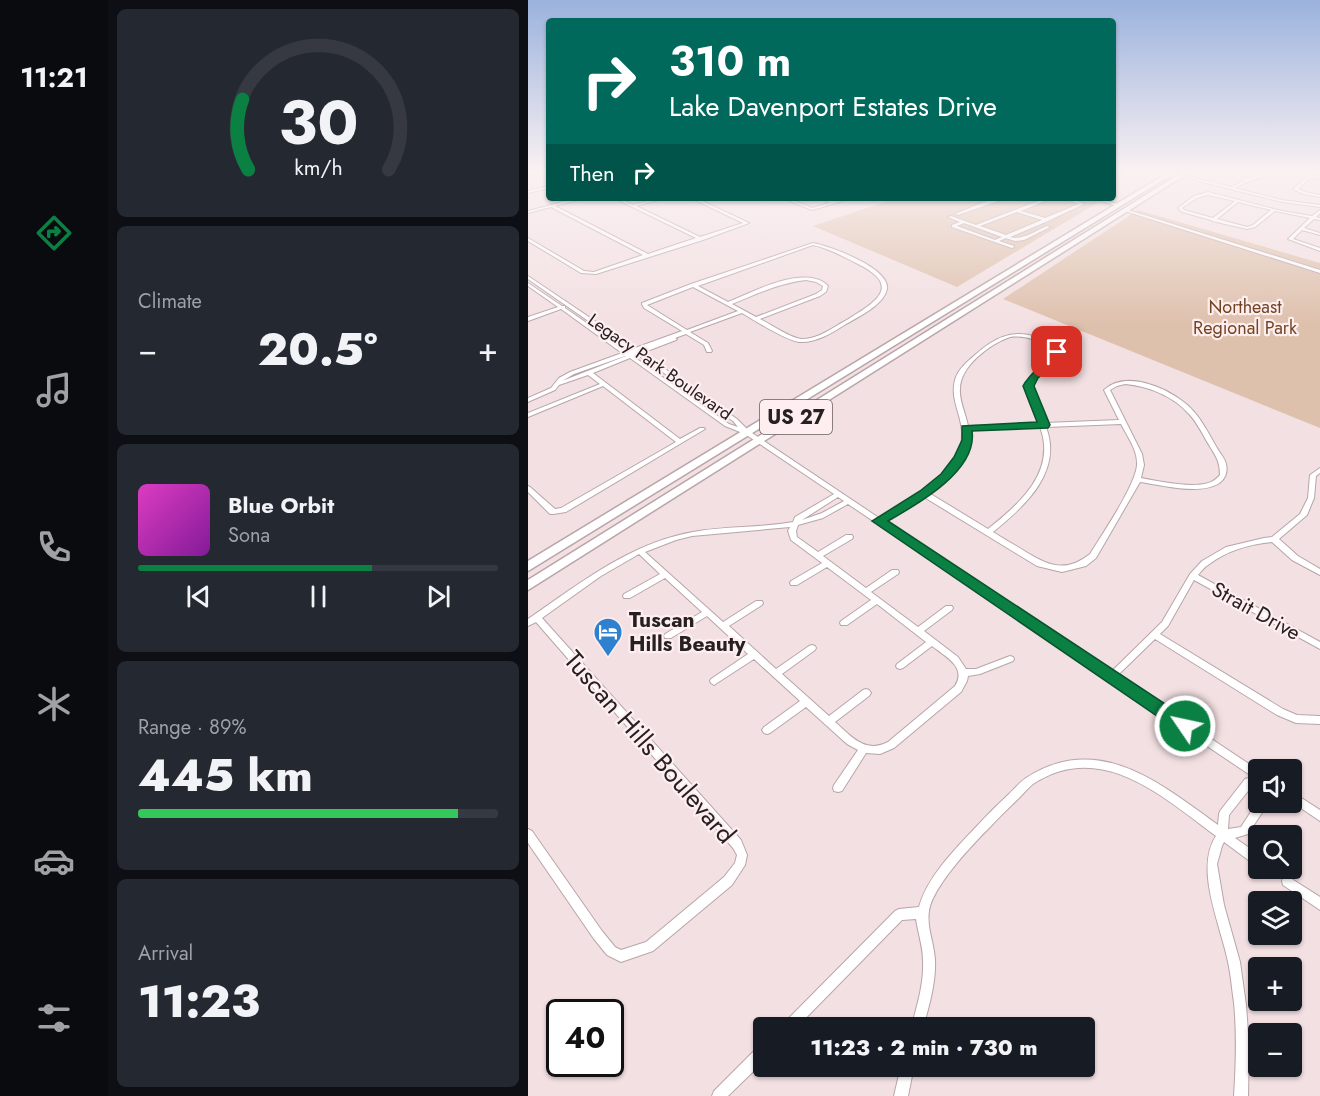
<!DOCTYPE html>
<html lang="en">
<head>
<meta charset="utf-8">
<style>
	body { margin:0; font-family:Jost,sans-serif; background:#242831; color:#f1f3f6; height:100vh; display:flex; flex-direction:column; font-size:22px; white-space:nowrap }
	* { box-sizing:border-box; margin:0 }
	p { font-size:20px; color:#9ea1a6 }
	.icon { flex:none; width:33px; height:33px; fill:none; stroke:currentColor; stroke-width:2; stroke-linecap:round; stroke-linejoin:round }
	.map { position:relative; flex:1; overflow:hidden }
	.side { display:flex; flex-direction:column; gap:9px; padding:9px; background:#0d0f14; width:420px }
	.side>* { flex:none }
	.guide { position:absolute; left:18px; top:18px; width:570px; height:183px; border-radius:6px; box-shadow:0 2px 4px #0004; background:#00695c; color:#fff; overflow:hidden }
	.controls { position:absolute; left:720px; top:759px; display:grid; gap:12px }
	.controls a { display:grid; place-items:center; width:54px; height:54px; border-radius:6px; background:#171b24; box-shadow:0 2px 4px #0004; font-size:30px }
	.speed { position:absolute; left:18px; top:999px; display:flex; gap:12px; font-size:30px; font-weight:700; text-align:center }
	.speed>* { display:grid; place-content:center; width:78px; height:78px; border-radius:50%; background:#171b24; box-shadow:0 2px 4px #0004; line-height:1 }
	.speed .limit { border:3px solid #111; border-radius:9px; background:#fff; color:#111 }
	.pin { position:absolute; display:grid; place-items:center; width:51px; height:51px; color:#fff; margin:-26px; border-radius:12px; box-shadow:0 3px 9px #0006 }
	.me { position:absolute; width:66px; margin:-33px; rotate:304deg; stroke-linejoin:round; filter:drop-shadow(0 0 4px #0008) }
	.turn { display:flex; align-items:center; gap:21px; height:126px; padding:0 24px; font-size:27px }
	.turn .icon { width:78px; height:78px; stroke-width:2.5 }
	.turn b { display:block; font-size:42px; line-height:51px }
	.then { display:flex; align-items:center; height:57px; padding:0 24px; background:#0003; gap:12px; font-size:22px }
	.big { font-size:45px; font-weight:800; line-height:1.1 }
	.side .tile { flex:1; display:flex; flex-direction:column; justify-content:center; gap:9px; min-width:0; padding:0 21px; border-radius:9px; background:#242831 }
	.side .dial { align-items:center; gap:0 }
	.dial svg { height:156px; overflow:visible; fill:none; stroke:#363941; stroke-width:7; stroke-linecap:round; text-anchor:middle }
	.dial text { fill:#f1f3f6; stroke:none }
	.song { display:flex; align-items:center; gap:18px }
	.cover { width:72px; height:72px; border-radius:9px; background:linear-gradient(135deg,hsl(310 70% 55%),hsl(290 70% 35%)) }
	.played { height:6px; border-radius:3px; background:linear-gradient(90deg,#0b8043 65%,#363941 65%) }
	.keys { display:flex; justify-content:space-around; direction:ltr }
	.heat { display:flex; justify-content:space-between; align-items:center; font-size:33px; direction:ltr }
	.charge { height:9px; border-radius:4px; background:linear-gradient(90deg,#34c759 89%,#363941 0) }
	.trip { position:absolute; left:225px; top:1017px; width:342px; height:60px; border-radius:6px; background:#171b24; box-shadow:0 2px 4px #0004; font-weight:800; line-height:60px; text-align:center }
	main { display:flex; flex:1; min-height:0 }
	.tabs { display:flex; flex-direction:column; width:108px; justify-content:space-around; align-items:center; background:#090b0e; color:#9ea1a6 }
	.tabs .icon { width:42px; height:42px }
	.tabs .selected { color:#0b8043 }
	.tabs b { font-size:27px; color:#f1f3f6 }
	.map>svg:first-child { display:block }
	.green { fill:#dec1ad }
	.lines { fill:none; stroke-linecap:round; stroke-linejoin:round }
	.minor-casing { stroke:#b8a5a8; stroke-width:2 }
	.highway-casing { stroke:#b8a5a8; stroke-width:3 }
	.minor { fill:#fff; fill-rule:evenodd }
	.highway { fill:#fff; fill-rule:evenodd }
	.route { fill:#0b8043; stroke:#07532c; stroke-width:1.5 }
	.labels { text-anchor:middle; stroke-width:4.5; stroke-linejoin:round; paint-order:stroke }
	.far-park-label { font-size:18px; fill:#724421; stroke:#feeef0 }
	.far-street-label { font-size:18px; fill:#272021; stroke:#feeef0 }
	.shield { fill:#feeef0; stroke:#685e5f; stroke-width:1.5 }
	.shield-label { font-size:20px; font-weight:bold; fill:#272021 }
	.street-label { font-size:21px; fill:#272021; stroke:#feeef0 }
	.poi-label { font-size:21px; font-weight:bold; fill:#272021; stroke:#feeef0; text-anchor:start }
	.near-street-label { font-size:26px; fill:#272021; stroke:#feeef0 }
</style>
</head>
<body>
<main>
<nav class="tabs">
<b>11:21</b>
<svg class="icon selected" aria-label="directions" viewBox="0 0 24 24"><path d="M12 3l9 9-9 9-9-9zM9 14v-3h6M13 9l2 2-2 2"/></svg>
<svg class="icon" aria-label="music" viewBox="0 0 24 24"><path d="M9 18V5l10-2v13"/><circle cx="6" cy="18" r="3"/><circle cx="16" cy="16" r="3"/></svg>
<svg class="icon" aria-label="phone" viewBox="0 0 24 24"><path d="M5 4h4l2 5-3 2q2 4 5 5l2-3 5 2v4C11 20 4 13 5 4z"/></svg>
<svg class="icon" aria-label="climate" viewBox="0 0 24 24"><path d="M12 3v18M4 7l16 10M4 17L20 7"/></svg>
<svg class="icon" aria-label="car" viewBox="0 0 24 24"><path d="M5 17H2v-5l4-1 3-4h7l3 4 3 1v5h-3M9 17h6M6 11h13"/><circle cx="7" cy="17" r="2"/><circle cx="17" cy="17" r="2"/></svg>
<svg class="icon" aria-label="filters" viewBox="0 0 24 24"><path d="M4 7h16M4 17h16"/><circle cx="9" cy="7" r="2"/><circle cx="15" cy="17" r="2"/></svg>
</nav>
<section class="side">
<div class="tile dial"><svg viewBox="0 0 100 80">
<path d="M14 69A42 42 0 1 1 86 69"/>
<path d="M14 69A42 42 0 0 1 11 33" stroke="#0b8043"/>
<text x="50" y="56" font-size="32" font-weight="700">30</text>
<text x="50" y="72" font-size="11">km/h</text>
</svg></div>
<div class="tile"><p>Climate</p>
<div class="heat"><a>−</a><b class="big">20.5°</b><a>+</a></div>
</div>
<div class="tile">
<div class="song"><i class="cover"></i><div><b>Blue Orbit</b><p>Sona</p></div></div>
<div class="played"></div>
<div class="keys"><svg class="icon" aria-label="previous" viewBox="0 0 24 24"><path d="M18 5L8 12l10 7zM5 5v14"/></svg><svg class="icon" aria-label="pause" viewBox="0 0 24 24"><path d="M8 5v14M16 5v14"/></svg><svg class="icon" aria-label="next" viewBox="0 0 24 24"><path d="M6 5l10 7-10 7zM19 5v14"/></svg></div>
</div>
<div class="tile"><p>Range · 89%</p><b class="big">445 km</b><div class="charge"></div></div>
<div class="tile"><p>Arrival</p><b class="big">11:23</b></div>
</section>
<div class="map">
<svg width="792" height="1096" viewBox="0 0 792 1096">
	<rect width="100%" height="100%" fill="#f3e0e2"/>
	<g class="green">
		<path d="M369,198h187l15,4 -142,85 -144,-61z"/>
		<path d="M610,210l182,53v165l-317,-129z"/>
	</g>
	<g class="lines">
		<g class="minor-casing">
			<g id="minor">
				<path d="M13,170h6l-19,5v-2z"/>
				<path d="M743,170h4c-12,9 -28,10 -40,18l47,12 38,5v2l-38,-5 -103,-26 2,-1 51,12 13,-7 -12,-4v-2l15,5 14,-5z"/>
				<path d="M585,171l8,2 1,1 -9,6v-3l4,-3 -4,-1z"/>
				<path d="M781,175l11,1v2l-9,-1 -13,12 7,3 15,3v2l-17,-3 -10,-5z"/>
				<path d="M21,186v2l-21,5v-2z"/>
				<path d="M680,192l74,19 30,5 8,-6v3l-4,4 4,1v2l-6,-1 -10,9 16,5v2l-18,-5 -9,9 27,9v3l-32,-12 22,-21 -35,-7 -20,16 -8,2 -35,-8 -1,-1 -29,-8 -4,-4 16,-12zM680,195l27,6 -22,17 -29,-8 -2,-2 15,-10zM710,202l33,8 -18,15 -6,2 -30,-8z"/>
				<path d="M50,198h7l-30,8 93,48 48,-16 -82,-40h5l14,7 26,-7h7l-30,8 64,31 43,-14 -52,-25h5l53,25 -46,17 -107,34 -15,-1 -53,-32v-3l56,33 10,1 49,-17 -92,-48 -23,6v-2z"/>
				<path d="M254,198h5l25,10 18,-5 -10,-5c5,0 9,3 14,3 6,1 13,-3 19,-3l-41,12z"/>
				<path d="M466,198h5l-2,1 10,-1 -49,17 -3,-1z"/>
				<path d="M518,198h6l-31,13 24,7 34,-14 -15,-6h6l14,6 -36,17 -38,16c12,4 25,-6 37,-11l3,1 -26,13 -9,1 -9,-3 -7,3 15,5v1l-2,1 -60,-21v-2l8,-3 -12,-5 3,-1 25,9zM489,212l25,8 -36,15 -26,-9zM436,223l38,14 -7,3 -38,-14z"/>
				<path d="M564,198h6l22,7 -3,1z"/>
				<path d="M597,209l195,61v3l-195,-62z"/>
				<path d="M285,243c17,3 77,25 74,46 -3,16 -29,28 -41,35 -14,9 -30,19 -47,18 -13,-2 -44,-21 -57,-29l-52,19 18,11 4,8 -1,1h-4l-3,-7 -18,-11 -11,4 2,1 -1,1 -34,13 95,66 12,12 130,87c27,-17 63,-32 78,-62 15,-32 -9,-50 -2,-76 3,-11 12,-18 20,-25 19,-17 36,-26 62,-18 9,3 17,8 23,15 -3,18 -32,19 -28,40 2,11 9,21 13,31l74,-3 -15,-30c22,-20 61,-3 81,13 15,12 23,30 32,45 3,5 8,11 9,16 2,8 -1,16 -8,20 -20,11 -57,1 -78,-2l-44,76 -10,8 -24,6 -25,-6 -113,-69 -40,24 227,151 51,-50 28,-48 12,-13 24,-14 38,-9 8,-1 28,-23 8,-16 2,-23 10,-7v5l-4,3 -2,22 -7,17 -28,24 19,17 22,13v6l-28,-15 -20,-18c-22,2 -46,9 -64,23 -4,2 -7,7 -10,10l122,67v7l-126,-69 -26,46 -8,8 123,75 14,6 23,1v8l-24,-1 -19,-8 -122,-76 -38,37 141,94v15l-6,1 -23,29 -1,14 13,-2 17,-26v1h11l-21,32 -13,4 23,16v8l-3,1 -4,-1 -27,-20 -2,4 -5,18 7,41 16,57 6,43 3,42 -1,49h-14c2,-31 3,-62 0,-93 -2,-13 -3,-28 -6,-41 -7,-36 -34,-93 -12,-126 -53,-39 -115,-97 -183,-52 -5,4 -9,9 -13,13 -10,10 -20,19 -29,29 -19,19 -53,55 -61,80 -5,19 4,35 5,54 1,23 -6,46 -12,68h-12c6,-22 13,-44 12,-67 0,-14 -5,-28 -7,-42l-14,1 -106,108h-15l2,-4 112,-113 4,-2 20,-2c8,-30 37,-59 58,-81 10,-11 21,-22 32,-32 5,-5 11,-12 17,-16 72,-47 134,5 192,47l1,-11 1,-3 25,-32 8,-2 -405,-273 -25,14 -25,7 -2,6 1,6 21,15 28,-17h6l1,2 -1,2 -29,17 43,32 26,-18h6l1,2 -1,2 -27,18 47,35 28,-21h6l1,2 -1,2 -28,21 34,26 8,12h10l34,-13 3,1 1,2 -1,2 -33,13 -12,2 -1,5 -6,11 -67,56 -14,6 -14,-1 -24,38 -4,1 -4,-1 -1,-3 1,-3 24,-35 -11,-6 -41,-37 -36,26 -3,1 -3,-1 -2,-3 2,-3 36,-26 -46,-42 -37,24 -3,2 -3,-2 -1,-2 1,-2 37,-25 -41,-38 -36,22h-6l-1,-2 1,-2 37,-22 -37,-34 -35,20h-6l-1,-2 1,-2 36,-20 -21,-20 -38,22 -59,42 199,222 6,15 -2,10 -13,20 -79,66 -32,11 -14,-7 -13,-16 -66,-96v-14l4,2 70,100 13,16 6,3 25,-8 78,-65 11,-14 2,-8 -4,-7 -197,-226 -8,4v-7c51,-35 102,-76 165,-87 33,-6 67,-4 100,-10l2,-5 39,-23 -89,-60 -20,-8 -95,-68 -37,15 87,66 20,-11h4l1,1 -139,83 -13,2h-3l-22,-22v-6l2,1 25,22 6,-1 115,-66 -73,-56 -75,31v-4l72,-29 -12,-9 -29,10 -4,5 -25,11 -2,1v-4l23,-10 8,-10 11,-6 52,-19 -61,-44 -33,12v-4l30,-10 -30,-21v-3l34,23h3v2l62,43 3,-1 -102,-71v-3l107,72 47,-17 -38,-23 -2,-4v-1l49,-19zM285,245c15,3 29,11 43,18 48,23 20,39 -11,58 -13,7 -27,18 -43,18 -12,-1 -30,-14 -42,-20l60,-23 6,-4 2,-6c-3,-3 -7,-6 -12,-7 -27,-7 -63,13 -88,23l-30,-16zM278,280l10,2 7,4 -1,4 -6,4 -60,23 -24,-13c24,-10 48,-21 74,-24zM165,287l45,24 -51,19 -40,-25zM482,337c16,-2 32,4 44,15l-1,5c-6,6 -14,10 -20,16 -16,16 0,33 6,50l-71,3c-2,-12 -9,-25 -8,-37 0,-23 30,-45 50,-52zM110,355l95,66 5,6 -9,-3 -95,-67zM97,356h1l-64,25 12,-7zM597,384c23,2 48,12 63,29 8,8 13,18 18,27 8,14 14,19 14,35 -2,2 -5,5 -7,6 -16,9 -55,0 -72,-3l3,-13 -2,-11 -32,-64 7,-4zM593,424c6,12 16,25 16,39 1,19 -36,73 -47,91 -24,19 -41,12 -64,-2 -11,-7 -22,-13 -33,-20 32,-26 70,-60 53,-105zM512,427c17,45 -21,77 -52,102l-59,-36c21,-15 40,-36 40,-63zM310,497l6,4 -22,12 -20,7zM262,527l-2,4 3,9 31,23 -31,18 -1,2 1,2h6l30,-18 44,33 -30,21 -1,2 1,2h6l30,-21 49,38 -29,22 -1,2 1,2 3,1 3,-1 29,-22c14,11 35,21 23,40l-67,56c-23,12 -37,-6 -53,-20l34,-26 2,-3 -2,-3 -3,-1 -3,1 -34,26 -47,-42 33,-24 1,-2 -1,-2 -3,-1 -3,1 -33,23 -47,-43 33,-21 1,-2 -1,-2h-6l-33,21 -78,-70 31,-12 16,-4z"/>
				<path d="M764,792l28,18v11l-28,-19z"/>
				<path d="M759,876l33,21v13l-37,-25 -1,-4 1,-4z"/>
				<path d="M236,1045v16l-36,35h-16l2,-5 45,-45z"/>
				<path d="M373,1066h13l-6,30h-14z"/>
			</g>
		</g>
		<g class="highway-casing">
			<g id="highway">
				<path d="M658,170h7l-665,420v-10z"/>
				<path d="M641,172l2,3 -643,396v-10z"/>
			</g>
		</g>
		<use href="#minor" class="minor"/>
		<use href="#highway" class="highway"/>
	</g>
	<linearGradient id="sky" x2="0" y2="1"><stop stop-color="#9bb2dd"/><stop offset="0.53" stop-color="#faf1f2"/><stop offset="1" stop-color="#faf1f2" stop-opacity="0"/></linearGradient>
	<rect width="792" height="323" fill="url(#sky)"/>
	<path class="route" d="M525,350h7l1,8 -23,20 -4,8 16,39 -2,3 -76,3c6,40 -56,74 -84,90l303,200 2,5 -2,5 -6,2 -6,-2 -307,-210 48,-30 21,-17 13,-17 8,-17v-14l75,-4 -14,-36c8,-15 24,-22 30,-36z"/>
	<defs>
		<g id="hotel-pin" transform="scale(1.5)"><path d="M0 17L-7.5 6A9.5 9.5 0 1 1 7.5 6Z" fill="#2f80cf" stroke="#feeef0"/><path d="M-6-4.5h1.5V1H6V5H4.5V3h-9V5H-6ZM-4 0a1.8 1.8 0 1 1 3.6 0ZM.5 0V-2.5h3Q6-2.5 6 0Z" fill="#fff"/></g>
	</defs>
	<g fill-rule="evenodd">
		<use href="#hotel-pin" x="80" y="632"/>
	</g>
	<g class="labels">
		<g class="far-park-label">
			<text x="717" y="313">Northeast<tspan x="717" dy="21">Regional Park</tspan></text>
		</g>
		<g class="far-street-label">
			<text transform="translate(132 367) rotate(35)" y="6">Legacy Park Boulevard</text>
		</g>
		<rect class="shield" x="232" y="400" width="72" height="34" rx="4.5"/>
		<g class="shield-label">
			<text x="268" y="424">US 27</text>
		</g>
		<g class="street-label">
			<text transform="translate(728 611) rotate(29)" y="7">Strait Drive</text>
		</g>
		<g class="poi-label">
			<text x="101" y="627">Tuscan<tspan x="101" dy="24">Hills Beauty</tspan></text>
		</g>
		<g class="near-street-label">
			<text transform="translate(122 747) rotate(49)" y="9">Tuscan Hills Boulevard</text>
		</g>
	</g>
</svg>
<div class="controls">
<a><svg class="icon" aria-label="sound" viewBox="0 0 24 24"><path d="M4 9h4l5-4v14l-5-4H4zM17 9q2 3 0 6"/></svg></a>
<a><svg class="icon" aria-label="search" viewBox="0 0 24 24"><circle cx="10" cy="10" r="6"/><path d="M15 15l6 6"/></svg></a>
<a><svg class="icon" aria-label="layers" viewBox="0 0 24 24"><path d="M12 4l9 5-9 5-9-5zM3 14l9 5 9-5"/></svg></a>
<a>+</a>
<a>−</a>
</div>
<div class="speed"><div class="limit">40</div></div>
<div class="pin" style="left:529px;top:352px;background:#d93025"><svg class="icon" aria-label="arrive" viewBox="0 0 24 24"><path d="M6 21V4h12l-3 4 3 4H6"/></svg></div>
<svg class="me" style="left:657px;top:726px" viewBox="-20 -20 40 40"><circle r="17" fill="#0b8043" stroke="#fff" stroke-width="3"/><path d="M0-11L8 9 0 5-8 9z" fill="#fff"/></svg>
<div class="trip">11:23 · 2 min · 730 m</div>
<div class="guide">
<div class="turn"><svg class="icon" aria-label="right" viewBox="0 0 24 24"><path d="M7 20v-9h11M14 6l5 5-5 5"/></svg><div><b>310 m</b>Lake Davenport Estates Drive</div></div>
<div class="then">Then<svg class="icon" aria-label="right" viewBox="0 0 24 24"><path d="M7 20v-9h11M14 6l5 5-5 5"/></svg></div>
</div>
</div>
</main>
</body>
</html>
